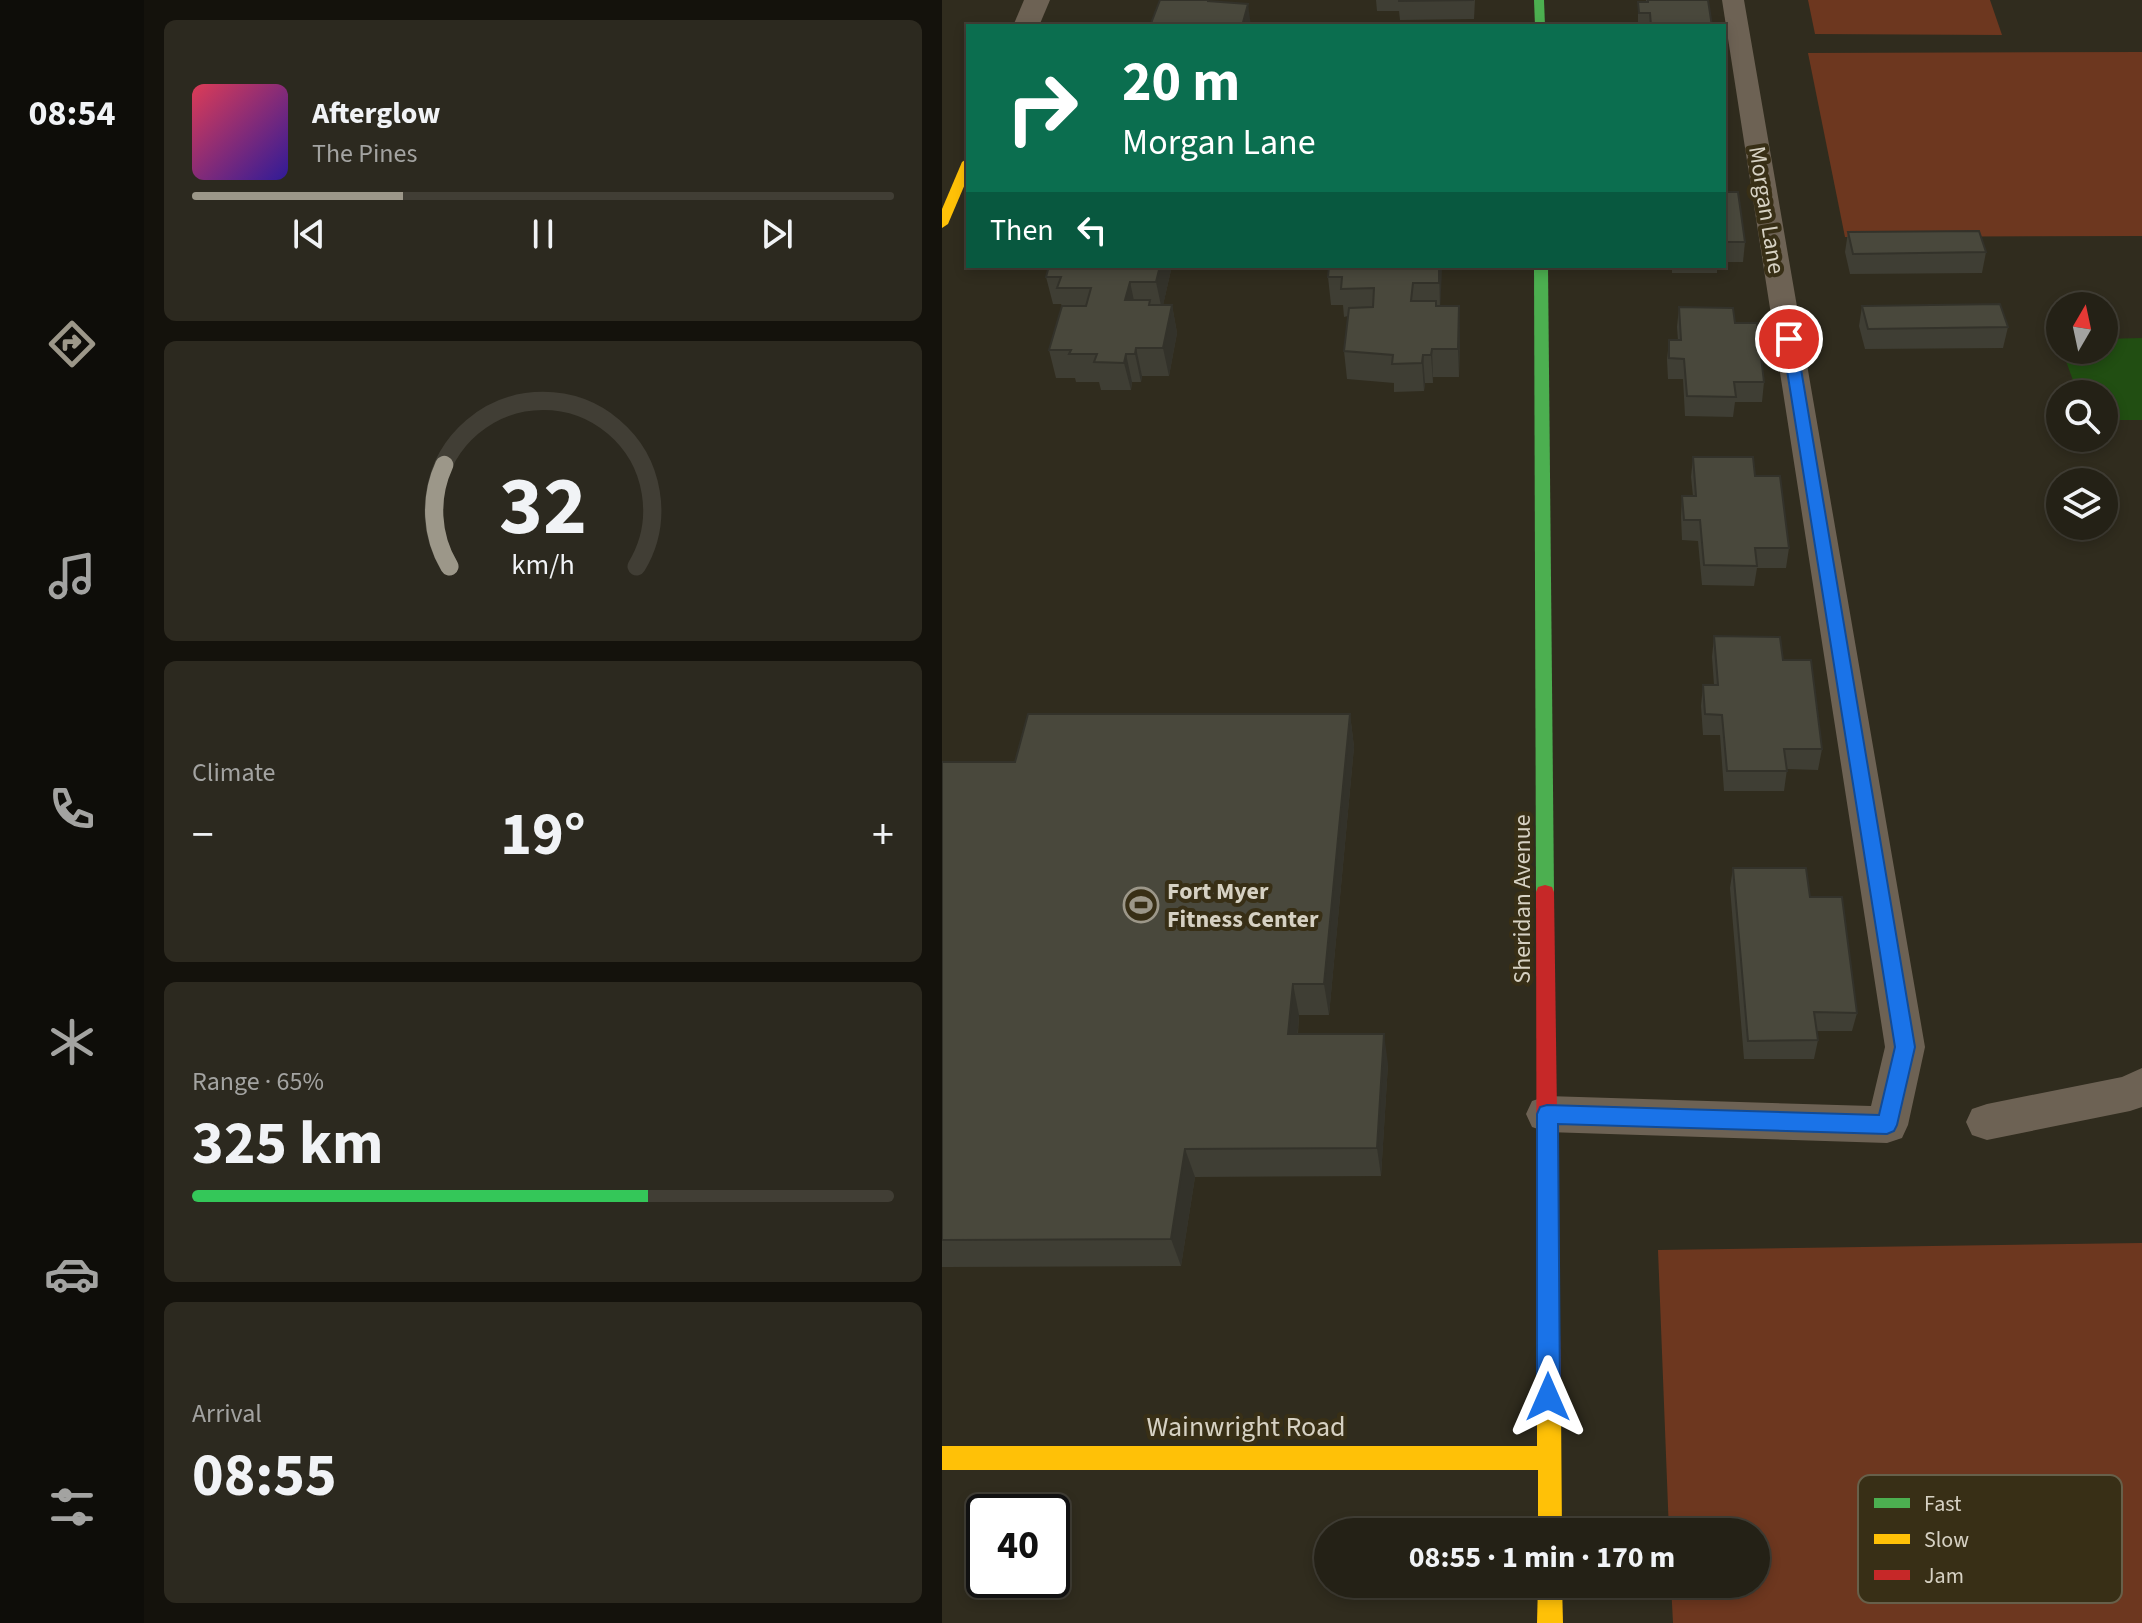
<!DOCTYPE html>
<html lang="en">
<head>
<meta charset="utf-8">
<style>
	body { margin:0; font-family:"Source Sans 3",sans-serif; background:#2c291f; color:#f1f3f6; height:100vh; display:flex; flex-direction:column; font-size:30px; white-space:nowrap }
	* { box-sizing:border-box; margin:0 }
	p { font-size:26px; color:#a3a3a1 }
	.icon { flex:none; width:44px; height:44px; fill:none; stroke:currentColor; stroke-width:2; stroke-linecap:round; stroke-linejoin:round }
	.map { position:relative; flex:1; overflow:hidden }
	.details { display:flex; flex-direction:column; gap:20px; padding:20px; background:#14120c; width:798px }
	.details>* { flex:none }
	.guide { position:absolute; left:24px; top:24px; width:760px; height:244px; border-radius:0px; box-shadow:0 4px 12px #0003,0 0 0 2px #413e35; background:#0b6e4f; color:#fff; overflow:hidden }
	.needle { width:52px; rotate:9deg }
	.controls { position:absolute; left:1104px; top:292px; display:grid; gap:16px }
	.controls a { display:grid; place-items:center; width:72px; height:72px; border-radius:50%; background:#242116; box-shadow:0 4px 12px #0003,0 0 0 2px #413e35; font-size:40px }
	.speed { position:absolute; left:24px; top:1494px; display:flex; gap:16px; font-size:40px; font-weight:700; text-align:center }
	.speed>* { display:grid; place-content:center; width:104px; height:104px; border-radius:50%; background:#242116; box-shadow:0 4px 12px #0003,0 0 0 2px #413e35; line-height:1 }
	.speed .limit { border:4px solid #111; border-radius:12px; background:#fff; color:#111 }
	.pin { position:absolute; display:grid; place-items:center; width:68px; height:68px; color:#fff; margin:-34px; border:4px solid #fff; border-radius:50%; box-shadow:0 2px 8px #0007 }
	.me { position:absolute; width:88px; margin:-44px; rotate:0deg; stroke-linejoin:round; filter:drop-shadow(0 0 6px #0008) }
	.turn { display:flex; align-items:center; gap:28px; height:168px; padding:0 24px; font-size:36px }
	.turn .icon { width:104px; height:104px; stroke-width:2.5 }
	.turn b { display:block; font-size:56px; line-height:68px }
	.then { display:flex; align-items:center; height:76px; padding:0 24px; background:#0003; gap:16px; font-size:30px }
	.big { font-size:60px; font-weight:700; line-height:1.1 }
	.details .tile { flex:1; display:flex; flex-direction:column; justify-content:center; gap:12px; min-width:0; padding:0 28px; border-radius:12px; background:#2c291f }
	.details .dial { align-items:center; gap:0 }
	.dial svg { height:208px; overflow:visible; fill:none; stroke:#413e35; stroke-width:7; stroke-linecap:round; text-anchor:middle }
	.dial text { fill:#f1f3f6; stroke:none }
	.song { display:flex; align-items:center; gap:24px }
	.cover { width:96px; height:96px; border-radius:12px; background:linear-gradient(135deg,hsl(350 70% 55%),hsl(250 70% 35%)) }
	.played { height:8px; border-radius:4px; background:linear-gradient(90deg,#9c9789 30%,#413e35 30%) }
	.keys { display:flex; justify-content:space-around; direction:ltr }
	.heat { display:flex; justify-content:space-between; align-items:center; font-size:44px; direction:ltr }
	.charge { height:12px; border-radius:6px; background:linear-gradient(90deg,#34c759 65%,#413e35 0) }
	.trip { position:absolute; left:372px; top:1518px; width:456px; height:80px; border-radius:40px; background:#242116; box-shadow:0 4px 12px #0003,0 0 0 2px #413e35; font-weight:700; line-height:80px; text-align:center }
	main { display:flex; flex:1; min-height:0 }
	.menu { display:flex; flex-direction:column; width:144px; justify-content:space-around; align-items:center; background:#0e0d09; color:#a3a3a1 }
	.menu .icon { width:56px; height:56px }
	.menu .active { color:#9c9789 }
	.menu b { font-size:36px; color:#f1f3f6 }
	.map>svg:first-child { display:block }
	.green { fill:#6d371f }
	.water { fill:#214e12 }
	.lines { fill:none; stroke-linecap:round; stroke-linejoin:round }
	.lane { fill:#6d6254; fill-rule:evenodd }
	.street { fill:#6d6254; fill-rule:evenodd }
	.fast { fill:#4caf50; fill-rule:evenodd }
	.slow { fill:#ffc107; fill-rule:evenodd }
	.jam { fill:#c62828; fill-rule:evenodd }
	.wall { fill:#3f3e34 }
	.shaded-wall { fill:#33322a }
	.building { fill:#49483c; stroke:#33322a; stroke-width:2 }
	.route { fill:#1a73e8; stroke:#114b97; stroke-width:2 }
	.labels { text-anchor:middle; stroke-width:8; stroke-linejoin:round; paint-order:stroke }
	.street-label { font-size:24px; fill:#d6d1c3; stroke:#382f16 }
	.poi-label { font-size:24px; font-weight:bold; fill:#d6d1c3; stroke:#382f16; text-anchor:start }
	.near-street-label { font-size:28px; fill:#d6d1c3; stroke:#382f16 }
	.key { fill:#382f16; stroke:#67604a; stroke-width:2 }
	.key-label { font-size:22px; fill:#d6d1c3 }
</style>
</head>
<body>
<main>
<nav class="menu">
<b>08:54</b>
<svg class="icon active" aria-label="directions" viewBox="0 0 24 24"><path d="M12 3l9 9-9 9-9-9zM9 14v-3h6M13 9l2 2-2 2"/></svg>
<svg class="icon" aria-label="music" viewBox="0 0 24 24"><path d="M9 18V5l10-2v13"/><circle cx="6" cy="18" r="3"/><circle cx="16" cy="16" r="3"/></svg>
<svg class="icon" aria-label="phone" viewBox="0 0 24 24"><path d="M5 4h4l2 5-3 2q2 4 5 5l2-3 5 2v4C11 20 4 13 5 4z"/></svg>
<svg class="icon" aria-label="climate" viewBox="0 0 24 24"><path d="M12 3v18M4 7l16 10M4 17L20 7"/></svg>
<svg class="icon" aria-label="car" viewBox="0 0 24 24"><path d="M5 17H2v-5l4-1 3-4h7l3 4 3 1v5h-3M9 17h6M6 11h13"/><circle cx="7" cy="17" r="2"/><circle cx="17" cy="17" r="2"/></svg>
<svg class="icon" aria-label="filters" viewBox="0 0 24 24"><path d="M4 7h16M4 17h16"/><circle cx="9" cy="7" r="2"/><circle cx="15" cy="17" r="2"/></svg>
</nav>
<section class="details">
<div class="tile">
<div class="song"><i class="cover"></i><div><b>Afterglow</b><p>The Pines</p></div></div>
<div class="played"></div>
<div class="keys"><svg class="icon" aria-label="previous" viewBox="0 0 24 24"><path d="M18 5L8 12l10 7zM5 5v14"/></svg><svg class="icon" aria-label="pause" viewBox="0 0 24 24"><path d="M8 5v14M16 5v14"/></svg><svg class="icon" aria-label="next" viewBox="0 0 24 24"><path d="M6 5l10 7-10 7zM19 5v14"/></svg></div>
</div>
<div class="tile dial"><svg viewBox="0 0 100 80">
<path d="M14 69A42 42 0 1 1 86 69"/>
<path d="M14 69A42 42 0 0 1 12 30" stroke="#9c9789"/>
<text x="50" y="56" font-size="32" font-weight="700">32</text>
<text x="50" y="72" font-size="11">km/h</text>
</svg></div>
<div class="tile"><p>Climate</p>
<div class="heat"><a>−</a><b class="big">19°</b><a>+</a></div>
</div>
<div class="tile"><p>Range · 65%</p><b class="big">325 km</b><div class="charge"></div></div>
<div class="tile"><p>Arrival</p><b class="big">08:55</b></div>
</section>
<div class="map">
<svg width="1200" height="1623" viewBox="0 0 1200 1623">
	<rect width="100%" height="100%" fill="#302c1e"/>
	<g class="green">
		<path d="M866,0h182l12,35 -187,-1z"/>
		<path d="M1200,52v184l-297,1 -37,-184z"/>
		<path d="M1200,1243v380h-469l-2,-39h85v-52h-87l-11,-282z"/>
	</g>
	<path class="water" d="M1200,338v82h-38v-26h-26l-16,-44h42v-11z"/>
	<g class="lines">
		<g class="lane">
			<path d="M780,0h22l181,1047 -17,78 -6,13 -15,5 -340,-11 -15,-5 -6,-13 6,-13 15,-5 324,10 14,-59z"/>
			<path d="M1200,1068v39l-12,4 -143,29 -15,-5 -6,-13 6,-13 15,-5 135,-27z"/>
		</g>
		<path class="street" d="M82,0h26l-11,26h-26z"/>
		<g class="fast">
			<path d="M592,0h10l1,26h-10z"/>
			<path d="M592,266h14l6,626 -2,5h-14l-2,-5z"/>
		</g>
		<g class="slow">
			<path d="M26,158v19l-20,47 -6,4v-19l20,-47z"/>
			<path d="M607,1395l8,4 4,8 1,125h-24v-62h-596v-24h595v-39l4,-8z"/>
			<path d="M596,1584h24l1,39h-26z"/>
		</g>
		<path class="jam" d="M603,885l7,2 2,5 7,515 -4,8 -8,4 -8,-4 -4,-8 -1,-515 2,-5z"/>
	</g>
	<g class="wall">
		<path d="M434,0h99l-1,19 -74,1 -1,-9h-22z"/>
		<path d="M704,0h62l4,26h-74v-24h8z"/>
		<path d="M782,192l21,50 -2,20h-19z"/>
		<path d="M906,232l138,20 -4,21 -132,1 -5,-22z"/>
		<path d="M107,266h121l1,4 -8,35h9l5,28 -8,43h-27l-1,6h-9l-1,8h-30l-2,-8h-23l-1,-4h-19l-7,-28 13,-44 -1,-2h-8l-7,-27z"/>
		<path d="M387,266h112l-1,40 20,28 -1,43h-26v6h-8l-1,8 -30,1v-9l-47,-4 -3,-28 4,-35 -4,1 -1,-12h-12l-3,-28z"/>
		<rect x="730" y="266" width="45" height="7"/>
		<path d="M920,306l146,21 -5,21 -138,1 -6,-23z"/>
		<path d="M737,307l56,16 29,59 -2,20h-27l-2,15 -48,-1 -2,-37h-15l-1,-19 2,-20h9l-1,-13z"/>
		<path d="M751,457l62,19 34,72 -3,20h-29l-3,18 -52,-1 -4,-44 -16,-1 -1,-23 1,-21h11l-2,-19z"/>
		<path d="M772,636l69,24 39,89 -4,21 -31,-1 -3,22h-60l-4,-56h-17l-2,-29 2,-21h11l-2,-28z"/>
		<path d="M408,714l4,33 -25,268h-30l-1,19 90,30 -7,112 -186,1 -14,89 -239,1v-505h73z"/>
		<path d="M791,868l77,29 47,116 -5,18h-35l1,9 -4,19h-70l-14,-171z"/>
	</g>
	<g class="shaded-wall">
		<path d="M306,4l3,22h-9z"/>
		<path d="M218,266h10l1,4 -9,40 -6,-28z"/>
		<path d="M497,266h2l1,5 -2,40z"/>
		<path d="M188,282l6,28 -11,-10z"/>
		<path d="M230,305l5,28 -8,43 -6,-28z"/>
		<path d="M517,306l1,28 -1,43 -1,-28z"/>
		<path d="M194,348l6,28 -1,6 -6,-28z"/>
		<path d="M490,349l1,28v6l-2,-28z"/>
		<path d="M184,354l6,28 -1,8 -7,-27z"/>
		<path d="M481,355l2,28 -1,8 -2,-28z"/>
		<path d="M408,714l4,33 -25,268 -5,-31z"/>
		<path d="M351,984l6,31 -4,49 -7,-30z"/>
		<path d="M442,1034l4,30 -7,112 -4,-28z"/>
		<path d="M243,1149l10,28 -14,89 -10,-27z"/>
	</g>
	<g class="building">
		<path d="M218,0h48v1l40,3 -6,22h-92z"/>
		<path d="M457,0h75l-75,1z"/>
		<path d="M706,0h60l4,26h-61l-1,-13h-11l-1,-11h10z"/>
		<path d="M782,192h14l7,50h-21z"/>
		<path d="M1037,231l7,21 -133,2 -5,-22z"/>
		<path d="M107,266h111l-4,16h-26l-5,18h25l-1,5h23l-9,43h-27l-1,6h-9l-2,9 -30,-1 3,-8h-28l2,-4h-22l13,-44h24l5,-18h-34l4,-11h-15z"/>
		<path d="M387,266h110v17h-26l-2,18h25v5h23l-1,43h-26l-1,6h-8l-1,8 -30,1 1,-9 -49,-4 5,-43 24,-1 1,-19 -33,1 1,-12h-14z"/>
		<path d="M1058,304l8,23 -140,2 -6,-23z"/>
		<path d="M737,307l54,1 2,15h22l7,59h-30l2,15 -49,-1 -3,-37 -15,-1v-18h12z"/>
		<path d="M751,457h60l2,19h25l9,72h-34l2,18 -53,-1 -4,-45h-16l-2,-24h14z"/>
		<path d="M772,636l66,1 3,23h28l11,89h-38l3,22h-60l-5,-56 -17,-1 -2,-29h15z"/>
		<path d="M86,714h322l-26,270h-31l-5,50h96l-7,114 -192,1 -14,90 -229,1v-478h73z"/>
		<path d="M791,868h73l4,29h32l15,116 -43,-1 4,28 -70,1z"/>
	</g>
	<path class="route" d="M847,334l7,5 119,708 -18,78 -3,6 -7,3 -329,-10 2,273 -3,9 -9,3 -8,-3 -3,-9v-283l3,-7 7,-2 332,10 16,-68 -113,-708z"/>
	<defs>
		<g id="stadium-ring" transform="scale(1.8)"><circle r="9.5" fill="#382f16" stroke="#9c9789" stroke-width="1.5"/><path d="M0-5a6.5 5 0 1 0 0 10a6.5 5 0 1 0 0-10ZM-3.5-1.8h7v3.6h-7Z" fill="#9c9789"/></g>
	</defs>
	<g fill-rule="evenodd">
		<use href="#stadium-ring" x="199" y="905"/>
	</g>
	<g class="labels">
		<g class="street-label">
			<text transform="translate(825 210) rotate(81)" y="8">Morgan Lane</text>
			<text transform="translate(580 899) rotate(-90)" y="8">Sheridan Avenue</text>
		</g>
		<g class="poi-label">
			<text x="225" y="899">Fort Myer<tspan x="225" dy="28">Fitness Center</tspan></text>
		</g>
		<g class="near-street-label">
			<text x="304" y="1436">Wainwright Road</text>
		</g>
	</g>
	<rect x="916" y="1475" width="264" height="128" rx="12" class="key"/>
	<rect x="932" y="1498" width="36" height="10" fill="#4caf50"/>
	<rect x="932" y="1534" width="36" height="10" fill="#ffc107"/>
	<rect x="932" y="1570" width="36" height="10" fill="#c62828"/>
	<g class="key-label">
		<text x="982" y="1511">Fast</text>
		<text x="982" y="1547">Slow</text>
		<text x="982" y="1583">Jam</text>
	</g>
</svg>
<div class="controls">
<a><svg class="needle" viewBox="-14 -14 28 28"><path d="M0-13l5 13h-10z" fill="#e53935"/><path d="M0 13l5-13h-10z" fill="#a3a3a1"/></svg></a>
<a><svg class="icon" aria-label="search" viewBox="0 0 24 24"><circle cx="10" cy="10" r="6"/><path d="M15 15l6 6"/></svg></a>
<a><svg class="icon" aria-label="layers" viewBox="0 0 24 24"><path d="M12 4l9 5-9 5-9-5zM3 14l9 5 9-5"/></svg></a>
</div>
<div class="speed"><div class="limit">40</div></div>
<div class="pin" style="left:847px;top:339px;background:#d93025"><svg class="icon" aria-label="arrive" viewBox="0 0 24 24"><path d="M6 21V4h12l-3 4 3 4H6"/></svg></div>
<svg class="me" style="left:606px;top:1397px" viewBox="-20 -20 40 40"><path d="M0-17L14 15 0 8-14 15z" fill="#1a73e8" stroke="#fff" stroke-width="4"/></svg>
<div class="trip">08:55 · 1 min · 170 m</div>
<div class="guide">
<div class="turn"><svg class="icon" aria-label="right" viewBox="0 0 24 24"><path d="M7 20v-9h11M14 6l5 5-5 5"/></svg><div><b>20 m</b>Morgan Lane</div></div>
<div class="then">Then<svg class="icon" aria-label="left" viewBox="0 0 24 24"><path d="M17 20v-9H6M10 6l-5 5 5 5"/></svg></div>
</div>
</div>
</main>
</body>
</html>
